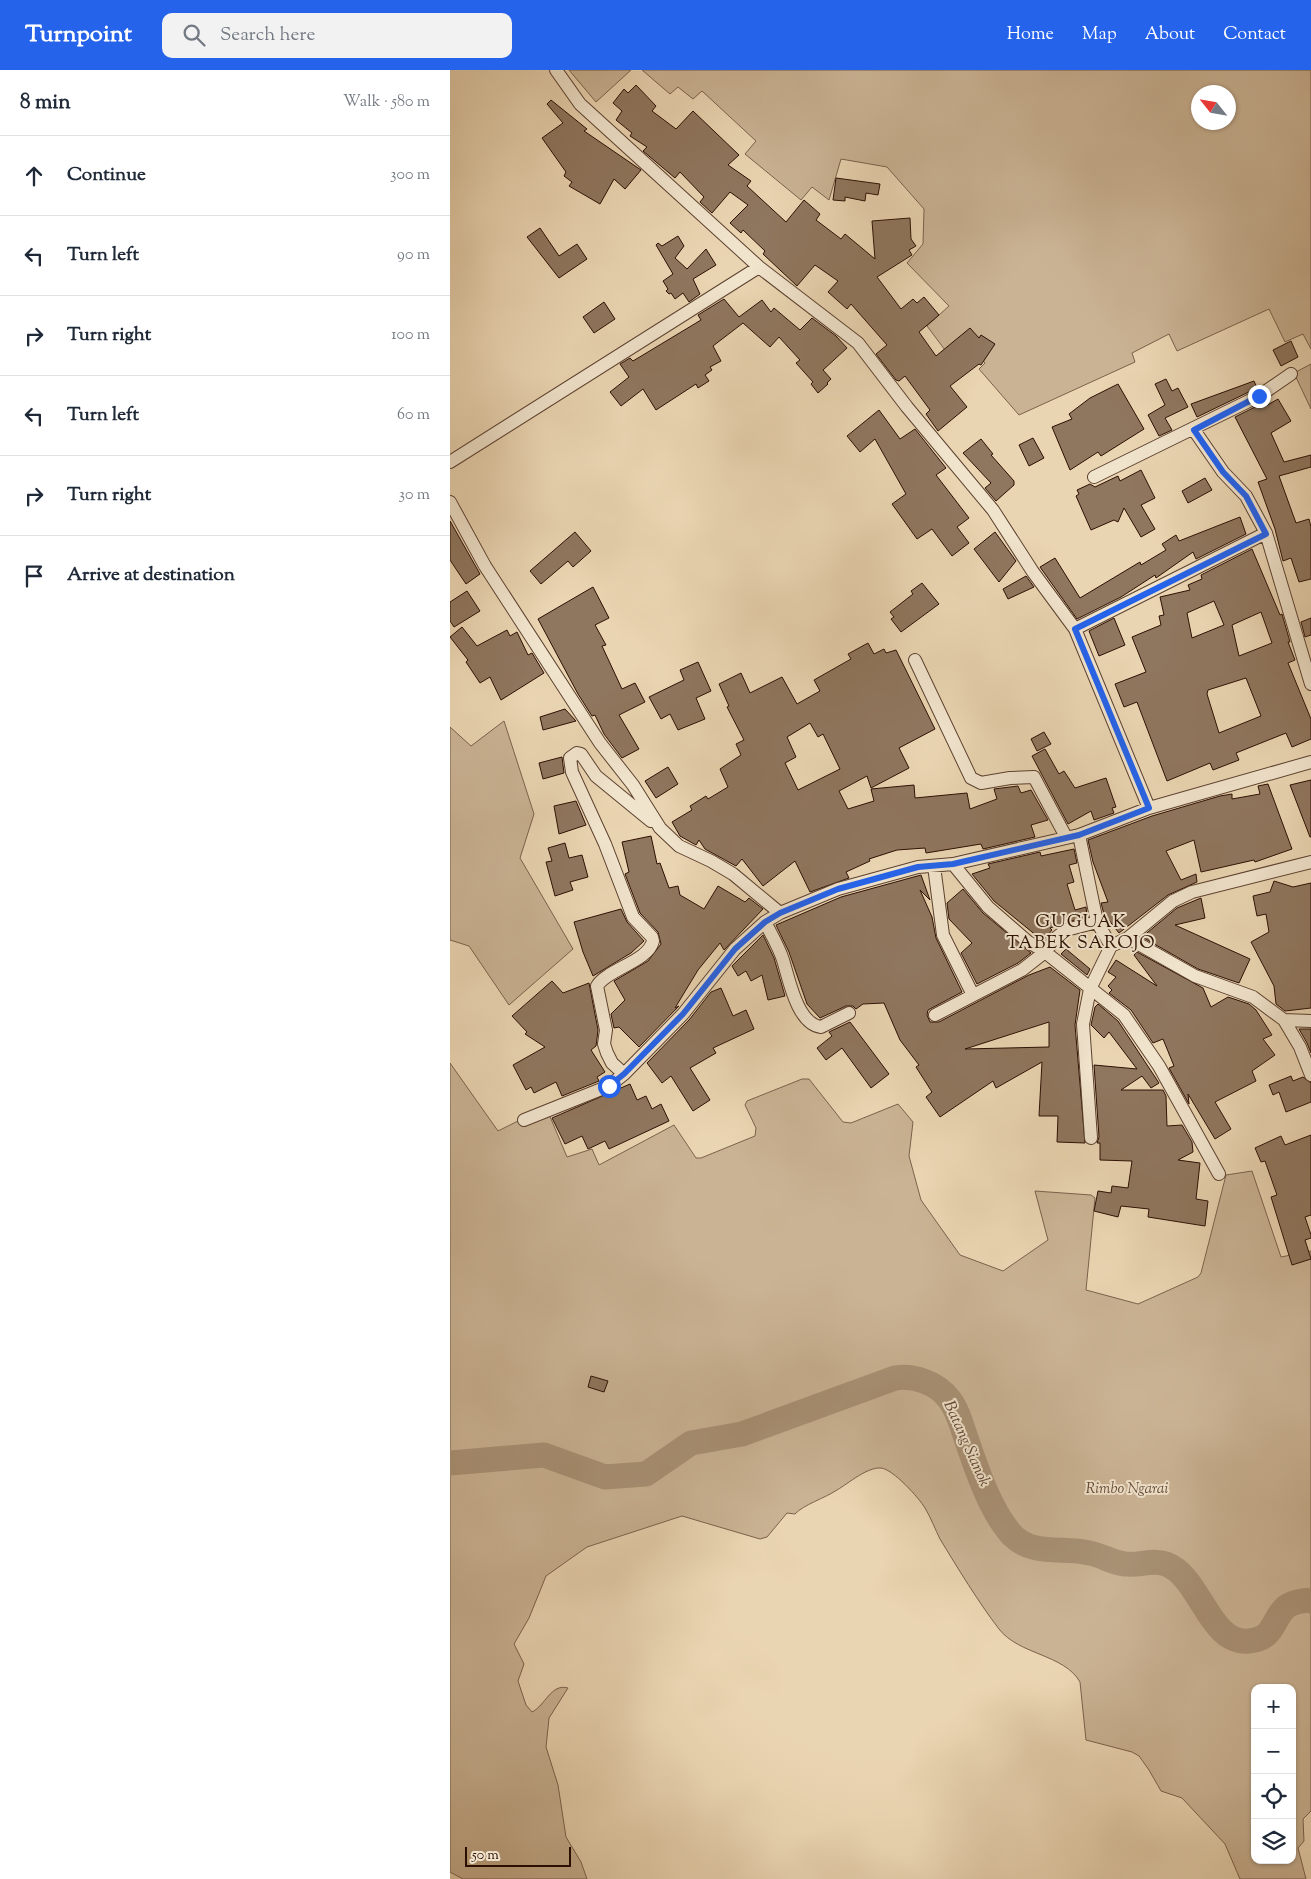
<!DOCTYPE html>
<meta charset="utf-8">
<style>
body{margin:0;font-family:"Sorts Mill Goudy",serif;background:#f2f2f3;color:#1f2937}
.controls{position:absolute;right:15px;bottom:15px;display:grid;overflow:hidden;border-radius:10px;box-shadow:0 1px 4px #0004}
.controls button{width:45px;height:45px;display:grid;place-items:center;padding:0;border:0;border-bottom:1px solid #e0e1e3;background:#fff;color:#1f2937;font:25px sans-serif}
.compass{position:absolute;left:741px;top:15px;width:45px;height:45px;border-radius:50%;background:#fff;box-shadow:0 1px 4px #0004;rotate:301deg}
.scale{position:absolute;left:15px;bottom:12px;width:106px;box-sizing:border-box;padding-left:5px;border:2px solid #2c0f03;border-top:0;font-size:14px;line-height:18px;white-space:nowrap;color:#2c0f03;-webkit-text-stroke:4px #f1e4cd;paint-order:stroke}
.stop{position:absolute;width:15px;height:15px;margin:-11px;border:4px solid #2563eb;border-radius:50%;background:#fff}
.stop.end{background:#2563eb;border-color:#fff;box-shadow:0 1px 5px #0008}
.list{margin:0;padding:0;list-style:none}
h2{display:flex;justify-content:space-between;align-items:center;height:65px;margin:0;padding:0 20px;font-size:21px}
h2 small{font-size:16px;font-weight:400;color:#747a83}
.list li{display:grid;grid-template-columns:32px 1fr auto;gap:15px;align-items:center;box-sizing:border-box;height:80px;padding:0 20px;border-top:1px solid #e0e1e3}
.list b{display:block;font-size:19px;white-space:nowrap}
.list em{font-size:16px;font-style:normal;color:#747a83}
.icon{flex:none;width:28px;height:28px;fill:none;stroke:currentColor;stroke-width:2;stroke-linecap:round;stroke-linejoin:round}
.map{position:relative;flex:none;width:861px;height:1809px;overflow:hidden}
header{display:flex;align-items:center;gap:30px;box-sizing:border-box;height:70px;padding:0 25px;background:#2563eb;color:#fff}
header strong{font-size:24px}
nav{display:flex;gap:28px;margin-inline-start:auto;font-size:18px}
.search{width:350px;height:45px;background:#f2f2f3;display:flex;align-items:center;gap:12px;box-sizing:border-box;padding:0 18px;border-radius:10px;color:#747a83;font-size:19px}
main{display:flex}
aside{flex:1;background:#fff}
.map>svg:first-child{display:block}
</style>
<header>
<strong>Turnpoint</strong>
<div class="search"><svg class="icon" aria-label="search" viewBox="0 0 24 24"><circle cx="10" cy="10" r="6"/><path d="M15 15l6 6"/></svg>Search here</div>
<nav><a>Home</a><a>Map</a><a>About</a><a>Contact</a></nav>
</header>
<main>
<aside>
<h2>8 min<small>Walk · 580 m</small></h2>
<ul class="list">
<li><svg class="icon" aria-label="ahead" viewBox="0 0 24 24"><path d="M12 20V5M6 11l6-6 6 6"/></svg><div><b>Continue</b></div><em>300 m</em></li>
<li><svg class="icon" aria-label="left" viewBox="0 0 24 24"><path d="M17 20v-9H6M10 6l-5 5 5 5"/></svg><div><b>Turn left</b></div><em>90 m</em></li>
<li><svg class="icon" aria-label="right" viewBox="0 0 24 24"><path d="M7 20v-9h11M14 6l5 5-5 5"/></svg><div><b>Turn right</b></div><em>100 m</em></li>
<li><svg class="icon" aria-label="left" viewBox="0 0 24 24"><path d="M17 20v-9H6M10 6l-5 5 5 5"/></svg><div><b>Turn left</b></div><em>60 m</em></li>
<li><svg class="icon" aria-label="right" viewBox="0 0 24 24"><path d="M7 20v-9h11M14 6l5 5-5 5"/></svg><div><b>Turn right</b></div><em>30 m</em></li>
<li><svg class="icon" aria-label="arrive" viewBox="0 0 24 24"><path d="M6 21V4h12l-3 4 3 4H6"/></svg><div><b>Arrive at destination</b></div></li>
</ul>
</aside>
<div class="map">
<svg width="861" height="1809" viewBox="0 0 861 1809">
<rect width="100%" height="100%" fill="#ead5b2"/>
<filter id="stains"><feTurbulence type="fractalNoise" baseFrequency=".004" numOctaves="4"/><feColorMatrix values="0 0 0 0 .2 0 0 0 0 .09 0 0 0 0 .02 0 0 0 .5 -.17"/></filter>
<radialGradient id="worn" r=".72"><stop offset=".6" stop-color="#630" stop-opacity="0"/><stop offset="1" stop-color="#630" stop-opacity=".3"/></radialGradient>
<path fill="#cab394" stroke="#7b614c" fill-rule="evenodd" d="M 119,0 L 181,0 L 146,32 Z
M 192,0 L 861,0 L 861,279 L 853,264 L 835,272 L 819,239 L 727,281 L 719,264 L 682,283 L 685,292 L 569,345 L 529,299 L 535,293 L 517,271 L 498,284 L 477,256 L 499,236 L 457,193 L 473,174 L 474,139 L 437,97 L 391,89 L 379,130 L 362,117 L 351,130 L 295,84 L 306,71 L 252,21 L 243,29 L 228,17 L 220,24 ZM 748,22 L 778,22 L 778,52 L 748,52 Z
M 861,294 L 861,339 L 844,303 Z
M 54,651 L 84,744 L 70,788 L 123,879 L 59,935 L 19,876 L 0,870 L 0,657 L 21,676 Z
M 0,993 L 48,1061 L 96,1037 L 117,1087 L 142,1079 L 149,1095 L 224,1055 L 246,1088 L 251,1088 L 305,1066 L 306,1058 L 295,1035 L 297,1031 L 352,1009 L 359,1009 L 393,1052 L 401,1053 L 448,1034 L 463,1052 L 459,1086 L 471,1130 L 510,1185 L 553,1201 L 598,1170 L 585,1121 L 641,1125 L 645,1128 L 636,1220 L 688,1234 L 748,1207 L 751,1203 L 776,1105 L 802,1101 L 831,1187 L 861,1181 L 861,1741 L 853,1749 L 854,1771 L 848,1778 L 856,1809 L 790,1809 L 775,1774 L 732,1728 L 711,1721 L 699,1700 L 689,1686 L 682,1682 L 636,1670 L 630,1612 C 614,1584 569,1585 549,1559 C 529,1533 507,1497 490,1469 C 485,1459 481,1448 475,1438 C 469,1428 443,1399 431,1398 C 417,1397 399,1413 387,1420 C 375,1428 353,1435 345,1444 L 337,1443 L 317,1467 L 310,1469 L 232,1446 L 137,1477 L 96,1506 L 79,1548 L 64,1574 L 74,1594 L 68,1611 L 76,1635 L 82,1642 C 95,1636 101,1613 118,1618 L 99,1648 L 96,1677 L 108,1715 L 116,1767 L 131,1792 L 137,1809 L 13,1809 L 0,1802 ZM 805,1618 L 842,1618 L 842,1790 L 805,1790 Z"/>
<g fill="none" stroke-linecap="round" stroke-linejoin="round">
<path stroke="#a99276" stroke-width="25" d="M 0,1393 L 94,1385 L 155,1407 L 196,1404 L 241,1373 L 292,1364 L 445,1308 C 464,1305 487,1313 499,1329 C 508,1340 512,1357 517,1371 C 527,1400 541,1443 563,1466 C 583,1486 614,1477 639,1483 C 652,1485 662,1493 675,1494 C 689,1496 702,1489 716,1494 C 751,1507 759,1575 799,1571 C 825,1569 822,1549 836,1537 C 841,1533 855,1529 861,1531"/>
</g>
<path fill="#8f765e" stroke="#2c0f03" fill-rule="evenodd" d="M 186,15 L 206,36 L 202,41 L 226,59 L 243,41 L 289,85 L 278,95 L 301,111 L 297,116 L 336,152 L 354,130 L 370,144 L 366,150 L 391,169 L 395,164 L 425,189 L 422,151 L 460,148 L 461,169 L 466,176 L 459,180 L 462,185 L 427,207 L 451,239 L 463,229 L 467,233 L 474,227 L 489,245 L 469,262 L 486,286 L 520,258 L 529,268 L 531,265 L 545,274 L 531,295 L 529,294 L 500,316 L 517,337 L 488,361 L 476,344 L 480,340 L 455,306 L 449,311 L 446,310 L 426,284 L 437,275 L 401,234 L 397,239 L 378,222 L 388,211 L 365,195 L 347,216 L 313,184 L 315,181 L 293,160 L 291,163 L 280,153 L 298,135 L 280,122 L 262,143 L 250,132 L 254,127 L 230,102 L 225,108 L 193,81 L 197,77 L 180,66 L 182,63 L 166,50 L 172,41 L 163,33 L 174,19 L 178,23 Z
M 101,30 L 137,59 L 134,61 L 191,100 L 175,119 L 164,109 L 150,134 L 119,116 L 122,112 L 114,106 L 116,102 L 92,68 L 113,53 L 97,34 Z
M 386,108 L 430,114 L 428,125 L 416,123 L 415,131 L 395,127 L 395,131 L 383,130 Z
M 90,158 L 109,186 L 127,174 L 137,189 L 109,208 L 77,167 Z
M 228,166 L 234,176 L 225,188 L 237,199 L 256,179 L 266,195 L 243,209 L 250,224 L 239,232 L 233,223 L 225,229 L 221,223 L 219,224 L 216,221 L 218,219 L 213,211 L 223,204 L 206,175 L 208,173 L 212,176 Z
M 274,229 L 289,247 L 312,230 L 321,242 L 324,238 L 350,260 L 362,248 L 386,266 L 397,278 L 373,300 L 381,309 L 377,313 L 378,314 L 368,323 L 361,314 L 363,312 L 346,293 L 350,290 L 329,267 L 320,277 L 293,253 L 263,276 L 271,291 L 260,297 L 262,300 L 255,305 L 259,311 L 248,318 L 246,314 L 206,340 L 193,319 L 171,336 L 160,322 L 179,307 L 170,294 L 180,288 L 183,291 L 251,250 L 248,245 Z
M 154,232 L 165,249 L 144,263 L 133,247 Z
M 841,271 L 848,287 L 831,296 L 823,280 Z
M 716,309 L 722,321 L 728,318 L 738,337 L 715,348 L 722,360 L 709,366 L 698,345 L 715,335 L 705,314 Z
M 804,311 L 807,318 L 805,319 L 747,347 L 741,334 Z
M 668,314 L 694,359 L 651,386 L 648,382 L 620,400 L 602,357 L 622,349 L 619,344 L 640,328 Z
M 828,329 L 841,351 L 821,363 L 834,392 L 861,385 L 861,397 L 829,406 L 846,453 L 859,449 L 861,457 L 861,509 L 849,512 L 841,488 L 833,491 L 825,459 L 808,412 L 817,409 L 785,347 L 813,333 L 814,337 Z
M 429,340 L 450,369 L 465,359 L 496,398 L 486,405 L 519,448 L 507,457 L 519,473 L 502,486 L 482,459 L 467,469 L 442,434 L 456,424 L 425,369 L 410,382 L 397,366 Z
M 583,368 L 594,388 L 579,396 L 569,375 Z
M 531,369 L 543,384 L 541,385 L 564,411 L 564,415 L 546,431 L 535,418 L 541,413 L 513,383 Z
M 691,400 L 705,428 L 691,435 L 705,459 L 691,467 L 674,438 L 668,452 L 664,450 L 641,460 L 626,426 L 629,424 L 627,420 L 640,414 L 645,417 L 668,406 L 670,411 Z
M 755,408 L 762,420 L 738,433 L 732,421 Z
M 790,447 L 796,464 L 746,489 L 743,482 L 706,508 L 705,505 L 671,527 L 627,549 L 590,497 L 605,488 L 630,528 L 690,492 L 691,495 L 716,480 L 712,474 L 726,465 L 729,471 Z
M 0,451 L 30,504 L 16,514 L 0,490 Z
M 125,462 L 141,481 L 123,497 L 118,491 L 91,514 L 80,501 Z
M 545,462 L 566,491 L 549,512 L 524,479 Z
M 802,479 L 830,545 L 832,544 L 840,572 L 838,572 L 845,590 L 838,593 L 861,649 L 861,669 L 842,677 L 836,663 L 786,683 L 789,690 L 763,700 L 760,693 L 717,711 L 687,632 L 674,637 L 665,614 L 696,602 L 682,567 L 711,555 L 709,546 L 714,545 L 710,527 L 740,520 L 738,515 L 752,509 L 751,505 ZM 764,531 L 774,555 L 742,568 L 737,543 ZM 811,542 L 822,573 L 789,586 L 782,555 ZM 796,608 L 811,646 L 769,663 L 757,624 L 758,620 Z
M 576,506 L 584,517 L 558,529 L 553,519 Z
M 472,513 L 489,534 L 451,562 L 441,549 L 444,547 L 440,542 L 463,524 L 461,521 Z
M 143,517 L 159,548 L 145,555 L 156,575 L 152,576 L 172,619 L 185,613 L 195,632 L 169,645 L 189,679 L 172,688 L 154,664 L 145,645 L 142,646 L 128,624 L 88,549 Z
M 17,521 L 30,541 L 4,557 L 0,551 L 0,532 Z
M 664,548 L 675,575 L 649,586 L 639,561 Z
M 861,548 L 861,565 L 855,567 L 851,552 Z
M 12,557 L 27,576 L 57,560 L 60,566 L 67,562 L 78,585 L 82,583 L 94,603 L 51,630 L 40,607 L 30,613 L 16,592 L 18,590 L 0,567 Z
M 418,573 L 424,584 L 434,579 L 436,583 L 446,580 L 485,659 L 449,678 L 459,698 L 421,718 L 417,706 L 389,721 L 398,739 L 424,731 L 421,719 L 464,715 L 465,728 L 517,723 L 520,739 L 547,729 L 544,719 L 568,716 L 571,723 L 581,720 L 598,750 L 581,755 L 585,767 L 533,779 L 531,774 L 476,783 L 475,778 L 447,780 L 419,789 L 420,791 L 396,802 L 399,808 L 360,822 L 345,791 L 313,816 L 292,789 L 286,796 L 255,779 L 249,770 L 246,775 L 230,766 L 222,752 L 242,740 L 240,736 L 256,726 L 258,729 L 278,717 L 270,699 L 291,685 L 286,674 L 294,670 L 277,637 L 279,636 L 269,614 L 291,603 L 300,623 L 332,607 L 347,634 L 370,621 L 364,610 L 401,589 L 398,584 ZM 360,653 L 368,667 L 373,664 L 390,699 L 348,720 L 335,693 L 346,687 L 337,667 Z
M 248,592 L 261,621 L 246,628 L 255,649 L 228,660 L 220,644 L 211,649 L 199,627 L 234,610 L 230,600 Z
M 115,639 L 126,651 L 93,660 L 90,647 Z
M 594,662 L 601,674 L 587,681 L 581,669 Z
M 595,679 L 609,704 L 614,701 L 625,718 L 656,708 L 666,737 L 662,738 L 664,743 L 644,750 L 641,741 L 618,754 L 582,686 Z
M 112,687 L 114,703 L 93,709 L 89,693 Z
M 218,697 L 228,714 L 206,728 L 195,711 Z
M 861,710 L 861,767 L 860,767 L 840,715 Z
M 818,714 L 842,779 L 805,792 L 804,790 L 751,802 L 744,770 L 716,781 L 731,810 L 746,804 L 747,812 L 718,825 L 669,863 L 654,844 L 651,833 L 658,832 L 643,792 L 638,770 L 702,746 L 770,726 L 782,724 L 782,729 L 810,724 L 808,716 Z
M 126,731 L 136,755 L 109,764 L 104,736 Z
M 201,766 L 207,794 L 210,793 L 219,818 L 228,816 L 230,825 L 254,839 L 268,816 L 295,832 L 299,828 L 313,839 L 274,880 L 270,873 L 248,900 L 225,938 L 229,936 L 189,977 L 169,957 L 164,958 L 161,944 L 175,930 L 164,911 L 198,891 L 211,874 L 208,862 L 190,843 L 175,804 L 179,802 L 172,772 Z
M 115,773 L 119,788 L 132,785 L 138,807 L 120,812 L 123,820 L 105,826 L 96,792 L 102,791 L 98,778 Z
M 624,779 L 627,793 L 619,795 L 624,812 L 617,814 L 625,840 L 636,837 L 637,846 L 600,858 L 602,860 L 593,871 L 544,831 L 522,804 L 540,798 L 538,794 L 590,782 L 591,786 Z
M 471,805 L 480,830 L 470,820 L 482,847 L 486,868 L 512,922 L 478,940 L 477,945 L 480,952 L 489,952 L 579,905 L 600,897 L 630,920 L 625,955 L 635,1073 L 607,1072 L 608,1046 L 589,1046 L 592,992 L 546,1018 L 543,1011 L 490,1047 L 476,1027 L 482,1022 L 466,997 L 469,995 L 450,970 L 434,933 L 413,934 L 406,939 L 403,936 L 396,936 L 370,948 L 357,934 L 339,882 L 326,855 L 391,827 ZM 599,952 L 599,977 L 515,979 Z
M 824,811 L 843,817 L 861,813 L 861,938 L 835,941 L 826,934 L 824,916 L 801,872 L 819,862 L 816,844 L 807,846 L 803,826 L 820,822 Z
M 513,819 L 533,843 L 581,883 L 568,893 L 527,914 L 511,883 L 522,873 L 499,849 L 497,833 Z
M 751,828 L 755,848 L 725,855 L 800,889 L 789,913 L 748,899 L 692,867 L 727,838 Z
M 171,839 L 177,852 L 194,871 L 181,883 L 143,906 L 133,882 L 124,852 Z
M 313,865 L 324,888 L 335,926 L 318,930 L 312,905 L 301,911 L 296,901 L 288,906 L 282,896 Z
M 616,879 L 640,899 L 637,905 L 611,884 Z
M 687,882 L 753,918 L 761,937 L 778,927 L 799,934 L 806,940 L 822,965 L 813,969 L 825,985 L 802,1001 L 806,1011 L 765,1032 L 781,1059 L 765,1069 L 738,1024 L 739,1034 L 719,998 L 724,996 L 713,969 L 703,973 L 681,940 L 659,923 L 662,920 L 658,916 L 666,907 L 658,902 L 666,890 L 707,916 L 684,885 Z
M 102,911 L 113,923 L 139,913 L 148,960 L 146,976 L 141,980 L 155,1002 L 147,1007 L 149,1011 L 112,1026 L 106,1012 L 84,1023 L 81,1017 L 76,1020 L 63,995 L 95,977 L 75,964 L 77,962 L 62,946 Z
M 271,918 L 283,946 L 296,940 L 304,959 L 263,978 L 266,983 L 240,998 L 260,1030 L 243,1041 L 221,1006 L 212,1013 L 197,993 L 239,950 L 261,922 Z
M 648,934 L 668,951 L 709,1013 L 701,1018 L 692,1006 L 671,1020 L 713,1020 L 716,1026 L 717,1056 L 732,1055 L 742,1072 L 743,1082 L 728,1090 L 750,1093 L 746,1129 L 758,1131 L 755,1156 L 698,1147 L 699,1139 L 671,1136 L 668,1147 L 644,1141 L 648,1121 L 661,1123 L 662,1116 L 678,1118 L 682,1091 L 650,1090 L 650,1073 L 647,1073 L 649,1067 L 644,995 L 687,999 L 659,962 L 654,968 L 641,955 L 645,937 Z
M 400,952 L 439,1004 L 421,1018 L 392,978 L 376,990 L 367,978 L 382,966 L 379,962 Z
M 849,959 L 861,959 L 861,983 L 857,973 Z
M 841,1006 L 843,1011 L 853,1007 L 861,1013 L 861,1032 L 836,1042 L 829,1022 L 823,1025 L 819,1015 Z
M 180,1014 L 187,1030 L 196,1026 L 202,1039 L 211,1034 L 219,1051 L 159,1079 L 155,1071 L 138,1079 L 132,1066 L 115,1074 L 102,1048 Z
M 861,1065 L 861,1145 L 855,1147 L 861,1165 L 861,1168 L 855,1170 L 861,1189 L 842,1195 L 821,1127 L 827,1125 L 815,1091 L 811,1092 L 805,1078 L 831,1066 L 835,1075 Z
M 141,1306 L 158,1311 L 154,1322 L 138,1317 Z"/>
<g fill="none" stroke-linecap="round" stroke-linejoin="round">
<defs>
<path id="minor" d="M 106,0 L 130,34 L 309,197 L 408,273 L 457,337 L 543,440 L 583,502 L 625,559 L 699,738
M 744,360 L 773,402 L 796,426 L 816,463 L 861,614
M 0,392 L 309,197
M 644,407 L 809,326 L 841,304
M 0,432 L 35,496 L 150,673 L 183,715 L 210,758 L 229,776 L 261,791 L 283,804 L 330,843
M 625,559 L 816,463
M 465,590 L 521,708 L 531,713 L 560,708 L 584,707 L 616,767
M 629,765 L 647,852 L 661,876 L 678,868 L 745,906 L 803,927 L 834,950 L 850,977 L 861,1005
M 503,794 L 538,837 L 577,871 L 595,882 L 674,945 L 709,996 L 769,1104
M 484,796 L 493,865 L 523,925
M 315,852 C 321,864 329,877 333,890 C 339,909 347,954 371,957 L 399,943
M 678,868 L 723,831 L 742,822 L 861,792
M 485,945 L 572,900 L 595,882 L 607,867 L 616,860 L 647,852
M 834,950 L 861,951
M 174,1004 L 162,993 L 157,983 L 154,974 L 156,960 L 147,916 C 157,899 198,892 203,871 L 202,867 L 183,847 L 155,774 L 122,702 L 120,688 L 127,683 L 131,684 L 146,706 L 201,751
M 74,1050 L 159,1016 L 174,1004 L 233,944 L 285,879 L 315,852 L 330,843 L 388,819 L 468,797 L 503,794 L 629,765 L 699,738 L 861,692
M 641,1068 L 633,954 L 640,919 L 661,876"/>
</defs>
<use href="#minor" stroke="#5c402f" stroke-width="14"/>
<use href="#minor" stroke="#f1e4cd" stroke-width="12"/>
</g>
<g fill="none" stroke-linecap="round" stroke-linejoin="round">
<path stroke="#2563eb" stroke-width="6" d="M 159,1016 L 174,1004 L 233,944 L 285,879 L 315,852 L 330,843 L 388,819 L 468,797 L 503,794 L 629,765 L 699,738 L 625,559 L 816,464 L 796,426 L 773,402 L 744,360 L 809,326"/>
</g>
<g text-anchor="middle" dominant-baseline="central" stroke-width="4" stroke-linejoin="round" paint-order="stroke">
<g font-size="15" font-style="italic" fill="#634836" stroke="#f1e4cd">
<text x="677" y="1419">Rimbo Ngarai</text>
</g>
<g font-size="16" font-style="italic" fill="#5e4331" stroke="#f1e4cd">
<text transform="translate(516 1374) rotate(66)">Batang Sianok</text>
</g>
<g font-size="18" letter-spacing="1" fill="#2c0f03" stroke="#f1e4cd">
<text x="631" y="853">GUGUAK<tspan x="631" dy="21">TABEK SAROJO</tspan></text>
</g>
</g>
<rect width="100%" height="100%" filter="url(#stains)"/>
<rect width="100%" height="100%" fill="url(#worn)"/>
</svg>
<div class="controls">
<button>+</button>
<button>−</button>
<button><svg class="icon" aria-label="locate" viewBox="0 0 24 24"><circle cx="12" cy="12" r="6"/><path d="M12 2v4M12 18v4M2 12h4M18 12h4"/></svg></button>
<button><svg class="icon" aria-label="layers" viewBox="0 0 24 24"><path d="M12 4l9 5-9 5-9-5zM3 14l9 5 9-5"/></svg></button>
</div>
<svg class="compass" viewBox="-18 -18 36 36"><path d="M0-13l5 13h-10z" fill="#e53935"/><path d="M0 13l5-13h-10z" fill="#747a83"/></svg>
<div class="scale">50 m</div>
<div class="stop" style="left:159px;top:1016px"></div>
<div class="stop end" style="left:809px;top:326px"></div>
</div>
</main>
